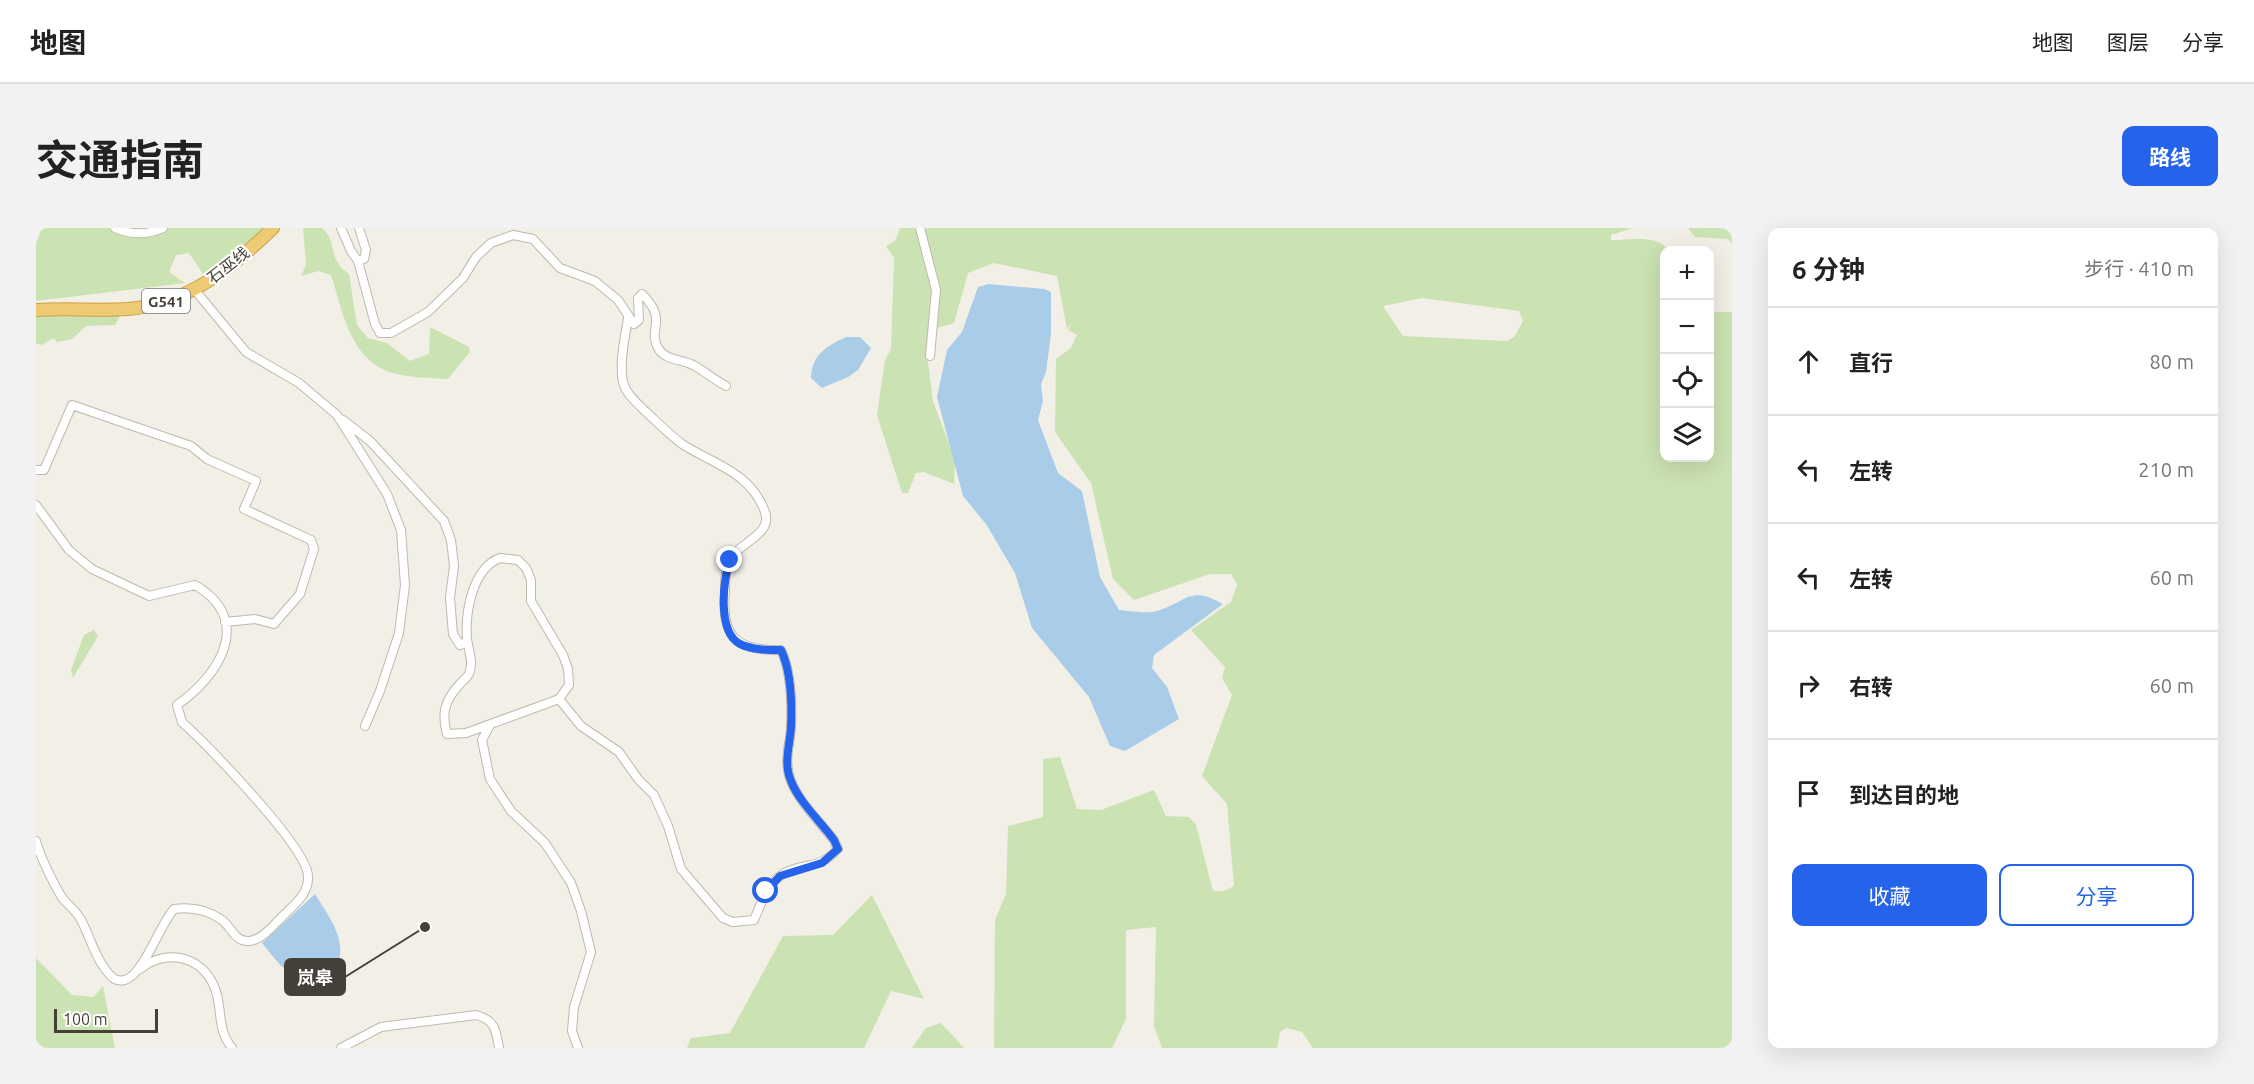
<!DOCTYPE html>
<html lang="zh">
<meta charset="utf-8">
<style>
body{margin:0;font-family:Ubuntu,"Noto Sans SC",sans-serif;background:#f2f2f2;color:#222}
.controls{position:absolute;right:18px;top:18px;display:grid;overflow:hidden;border-radius:12px;box-shadow:0 6px 24px #0002}
.controls button{width:54px;height:54px;display:grid;place-items:center;padding:0;border:0;border-bottom:2px solid #e0e0e0;background:#fff;color:#222;font:30px sans-serif}
.scale{position:absolute;left:18px;bottom:15px;width:104px;box-sizing:border-box;padding-left:6px;border:3px solid #443f37;border-top:0;font-size:16px;line-height:21px;white-space:nowrap;color:#443f37;-webkit-text-stroke:4px #fff;paint-order:stroke}
.stop{position:absolute;width:18px;height:18px;margin:-14px;border:4px solid #2563eb;border-radius:50%;background:#fff}
.stop.end{background:#2563eb;border-color:#fff;box-shadow:0 2px 6px #0008}
.list{margin:0;padding:0;list-style:none}
h2{display:flex;justify-content:space-between;align-items:center;height:78px;margin:0;padding:0 24px;font-size:26px}
h2 small{font-size:20px;font-weight:400;color:#767676}
.list li{display:grid;grid-template-columns:39px 1fr auto;gap:18px;align-items:center;box-sizing:border-box;height:108px;padding:0 24px;border-top:2px solid #e0e0e0}
.list b{display:block;font-size:22px;white-space:nowrap}
.list em{font-size:20px;font-style:normal;color:#767676}
.actions{display:flex;gap:12px;padding:18px 24px}
.actions a{flex:1;padding:14px 0;border:2px solid #2563eb;border-radius:12px;text-align:center;font-size:21px;color:#2563eb}
.actions .main{background:#2563eb;color:#fff}
.icon{flex:none;width:33px;height:33px;fill:none;stroke:currentColor;stroke-width:2;stroke-linecap:round;stroke-linejoin:round}
.map{position:relative;flex:none;width:1696px;height:820px;overflow:hidden;border-radius:12px}
header{display:flex;align-items:center;gap:36px;box-sizing:border-box;height:84px;padding:0 30px;background:#fff;border-bottom:2px solid #e0e0e0}
header strong{font-size:28px}
nav{display:flex;gap:33px;margin-inline-start:auto;font-size:21px}
.intro{display:flex;align-items:center;justify-content:space-between;box-sizing:border-box;height:144px;padding:0 36px}
h1{margin:0;font-size:42px}
.button{padding:15px 27px;border-radius:12px;background:#2563eb;color:#fff;font-size:21px;font-weight:700}
main{display:flex;gap:36px;padding:0 36px}
aside{flex:1;background:#fff;border-radius:12px;box-shadow:0 6px 24px #0002}
.map>svg:first-child{display:block}
</style>
<header>
<strong>地图</strong>
<nav><a>地图</a><a>图层</a><a>分享</a></nav>
</header>
<div class="intro"><h1>交通指南</h1><a class="button">路线</a></div>
<main>
<div class="map">
<svg width="1696" height="820" viewBox="0 0 1696 820">
<rect width="100%" height="100%" fill="#f2efe7"/>
<path fill="#cbe2b3" fill-rule="evenodd" d="M 6,0 L 229,0 L 190,39 L 167,46 L 153,25 L 140,27 L 133,44 L 149,55 L 0,73 L 0,16 Z
M 267,0 L 286,0 C 303,15 290,30 313,46 L 321,97 L 332,110 L 351,115 L 374,133 L 393,126 L 394,99 L 433,119 L 434,124 L 412,151 C 397,150 381,150 366,147 C 315,139 308,87 295,47 L 282,43 L 265,48 L 270,37 Z
M 864,0 L 1597,0 L 1575,7 L 1575,12 C 1594,12 1620,6 1633,22 L 1628,22 L 1628,230 L 1674,230 L 1674,84 L 1696,84 L 1696,820 L 1277,820 L 1266,804 L 1250,800 L 1244,804 L 1241,820 L 1126,820 L 1118,798 L 1120,699 L 1090,702 L 1090,791 L 1076,820 L 958,820 L 959,692 L 970,666 L 972,598 L 1007,589 L 1007,531 L 1024,529 L 1041,581 L 1065,582 L 1118,562 L 1130,588 L 1153,589 L 1160,597 L 1177,663 L 1188,663 L 1198,658 L 1191,576 L 1166,548 L 1196,467 L 1186,450 L 1189,439 L 1155,402 L 1195,374 L 1201,357 L 1195,346 L 1174,346 L 1098,372 L 1077,351 L 1055,255 L 1019,204 L 1020,131 L 1035,120 L 1041,107 L 1032,102 L 1037,92 L 1031,101 L 1021,48 L 958,35 L 932,45 L 918,95 L 901,100 L 890,118 L 897,173 L 919,232 L 918,256 L 888,244 L 880,245 L 872,265 L 866,265 L 841,187 L 849,132 L 855,121 L 858,30 L 850,18 L 859,13 ZM 1386,70 L 1483,83 L 1487,93 L 1479,108 L 1471,113 L 1367,108 L 1347,78 Z
M 1652,0 L 1696,0 L 1696,16 L 1692,11 L 1659,9 Z
M 0,79 L 87,83 L 79,97 L 50,98 L 36,111 L 21,114 L 18,110 L 5,117 L 0,115 Z
M 58,402 L 62,408 L 37,450 L 35,442 L 48,407 Z
M 836,667 L 888,771 L 855,763 L 828,820 L 651,820 L 655,810 L 694,805 L 747,708 L 797,707 Z
M 0,730 L 36,767 L 57,769 L 67,758 L 79,820 L 0,820 Z
M 905,795 L 928,820 L 876,820 L 890,800 Z"/>
<path fill="#a9cce8" d="M 953,56 L 1008,61 L 1015,64 L 1015,106 L 1010,144 L 1005,156 L 1007,173 L 1002,192 L 1022,245 L 1046,263 L 1064,349 L 1083,382 C 1094,383 1111,386 1121,383 C 1152,373 1154,357 1187,376 L 1118,427 L 1116,440 L 1131,459 L 1143,491 L 1089,523 L 1074,518 L 1053,469 L 996,400 L 979,345 L 950,296 L 927,268 L 901,169 L 911,122 L 926,104 L 942,59 Z
M 810,109 L 824,109 L 835,120 L 822,142 L 812,149 L 786,160 L 775,150 C 776,126 791,118 810,109 Z
M 279,666 C 289,683 307,705 304,726 C 303,735 296,744 289,749 C 265,768 240,732 226,715 Z"/>
<g fill="none" stroke-linecap="round" stroke-linejoin="round">
<defs>
<path id="minor" d="M 79,0 C 95,7 111,7 127,0
M 305,0 L 315,23 L 322,33 L 328,31 L 330,22 L 323,0
M 884,0 L 900,62 L 894,128
M 322,33 L 339,96 L 344,105 L 355,105 L 392,84 L 427,50 L 440,29 L 455,15 L 477,7 L 497,11 L 524,40 L 559,53 L 582,72 L 598,96 L 603,92 L 602,70 L 606,66 C 633,93 611,100 622,120 C 629,133 647,131 659,138 C 669,144 679,152 690,158
M 158,61 L 210,124 L 263,155 L 301,187 L 351,266 L 365,302 L 369,357 L 363,405 L 344,463 L 329,498
M 307,192 L 334,213 L 408,293 L 415,312 L 418,338 L 414,370 L 417,406 L 424,417 L 431,414
M 0,242 L 8,242 L 36,177 L 155,218 L 171,231 L 220,253 L 208,281 L 275,312 L 278,321 L 264,366 L 238,396 L 219,391 L 189,394
M 0,277 L 33,322 L 56,341 L 113,368 L 159,357 C 219,392 183,448 141,477 L 146,494 C 171,517 271,619 272,648 C 273,665 260,675 249,686 C 240,694 227,712 213,713 C 199,714 195,699 186,692 C 172,682 154,679 138,681 C 124,696 108,746 89,752 C 84,753 79,752 76,749 C 60,734 55,710 45,692 C 40,682 31,677 25,668 C 16,652 5,631 0,613
M 464,330 L 482,332 L 490,340 L 495,352 L 495,373 L 527,427 L 532,441 L 533,457 L 523,471 L 430,505 L 411,506 C 405,485 409,472 424,456 C 426,453 431,450 433,446 C 438,433 432,422 431,410 C 429,383 437,340 464,330 Z
M 523,471 L 545,498 L 583,524 L 602,551 L 618,567 L 632,598 L 645,641 L 687,690 L 697,694 L 718,692 C 725,676 730,658 744,648 C 762,634 781,644 802,621 L 798,612 C 784,594 763,574 755,553 C 747,533 754,518 755,499 C 756,475 755,443 745,422 C 700,423 685,409 689,363 C 689,353 689,341 694,332 C 703,314 737,307 729,284 C 715,244 677,236 646,216 C 633,206 621,194 609,183 C 600,174 590,166 587,154 C 583,134 589,110 592,90
M 454,497 L 446,512 L 454,551 L 475,583 L 509,615 L 535,655 L 545,683 L 555,724 L 538,779 L 536,803 L 542,820
M 104,741 C 133,718 172,730 181,767 C 186,787 182,803 196,820
M 305,820 L 345,799 L 440,787 C 459,792 460,802 463,820"/>
<path id="highway" d="M 0,82 C 31,80 61,83 92,81 C 150,77 197,39 237,0"/>
</defs>
<use href="#minor" stroke="#bfb9ad" stroke-width="10"/>
<use href="#highway" stroke="#cda045" stroke-width="14"/>
<use href="#minor" stroke="#fff" stroke-width="8"/>
<use href="#highway" stroke="#efca74" stroke-width="12"/>
</g>
<g fill="none" stroke-linecap="round" stroke-linejoin="round">
<path stroke="#2563eb" stroke-width="8" d="M 694,332 C 687,351 681,404 704,416 C 717,422 731,422 745,422 C 755,443 756,475 755,499 C 754,518 747,534 755,553 C 763,574 785,594 798,612 L 802,621 L 786,635 L 744,648 L 730,663"/>
</g>
<g text-anchor="middle" dominant-baseline="central" stroke-width="4.5" stroke-linejoin="round" paint-order="stroke">
<rect fill="#fff" stroke="#7c7973" stroke-width="1.5" x="106" y="61" width="48" height="24" rx="4.5"/>
<g font-size="15" font-weight="bold" fill="#443f37">
<text x="130" y="73">G541</text>
</g>
<g font-size="16" fill="#443f37" stroke="#fff">
<text transform="translate(192 37) rotate(-38)">石巫线</text>
</g>
</g>
<path fill="none" stroke="#443f37" stroke-width="2" d="M389 699L309 749"/>
<circle fill="#443f37" stroke="#fff" stroke-width="2" cx="389" cy="699" r="6"/>
<rect fill="#443f37" stroke="#443f37" stroke-width="2" x="249" y="731" width="60" height="36" rx="6"/>
<g font-size="18" text-anchor="middle" font-weight="bold" fill="#fff">
<text x="279" y="756">岚皋</text>
</g>
</svg>
<div class="controls">
<button>+</button>
<button>−</button>
<button><svg class="icon" aria-label="locate" viewBox="0 0 24 24"><circle cx="12" cy="12" r="6"/><path d="M12 2v4M12 18v4M2 12h4M18 12h4"/></svg></button>
<button><svg class="icon" aria-label="layers" viewBox="0 0 24 24"><path d="M12 4l9 5-9 5-9-5zM3 14l9 5 9-5"/></svg></button>
</div>
<div class="scale">100 m</div>
<div class="stop" style="left:730px;top:663px"></div>
<div class="stop end" style="left:694px;top:332px"></div>
</div>
<aside>
<h2>6 分钟<small>步行 · 410 m</small></h2>
<ul class="list">
<li><svg class="icon" aria-label="ahead" viewBox="0 0 24 24"><path d="M12 20V5M6 11l6-6 6 6"/></svg><div><b>直行</b></div><em>80 m</em></li>
<li><svg class="icon" aria-label="left" viewBox="0 0 24 24"><path d="M17 20v-9H6M10 6l-5 5 5 5"/></svg><div><b>左转</b></div><em>210 m</em></li>
<li><svg class="icon" aria-label="left" viewBox="0 0 24 24"><path d="M17 20v-9H6M10 6l-5 5 5 5"/></svg><div><b>左转</b></div><em>60 m</em></li>
<li><svg class="icon" aria-label="right" viewBox="0 0 24 24"><path d="M7 20v-9h11M14 6l5 5-5 5"/></svg><div><b>右转</b></div><em>60 m</em></li>
<li><svg class="icon" aria-label="arrive" viewBox="0 0 24 24"><path d="M6 21V4h12l-3 4 3 4H6"/></svg><div><b>到达目的地</b></div></li>
</ul>
<div class="actions"><a class="main">收藏</a><a>分享</a></div>
</aside>
</main>
